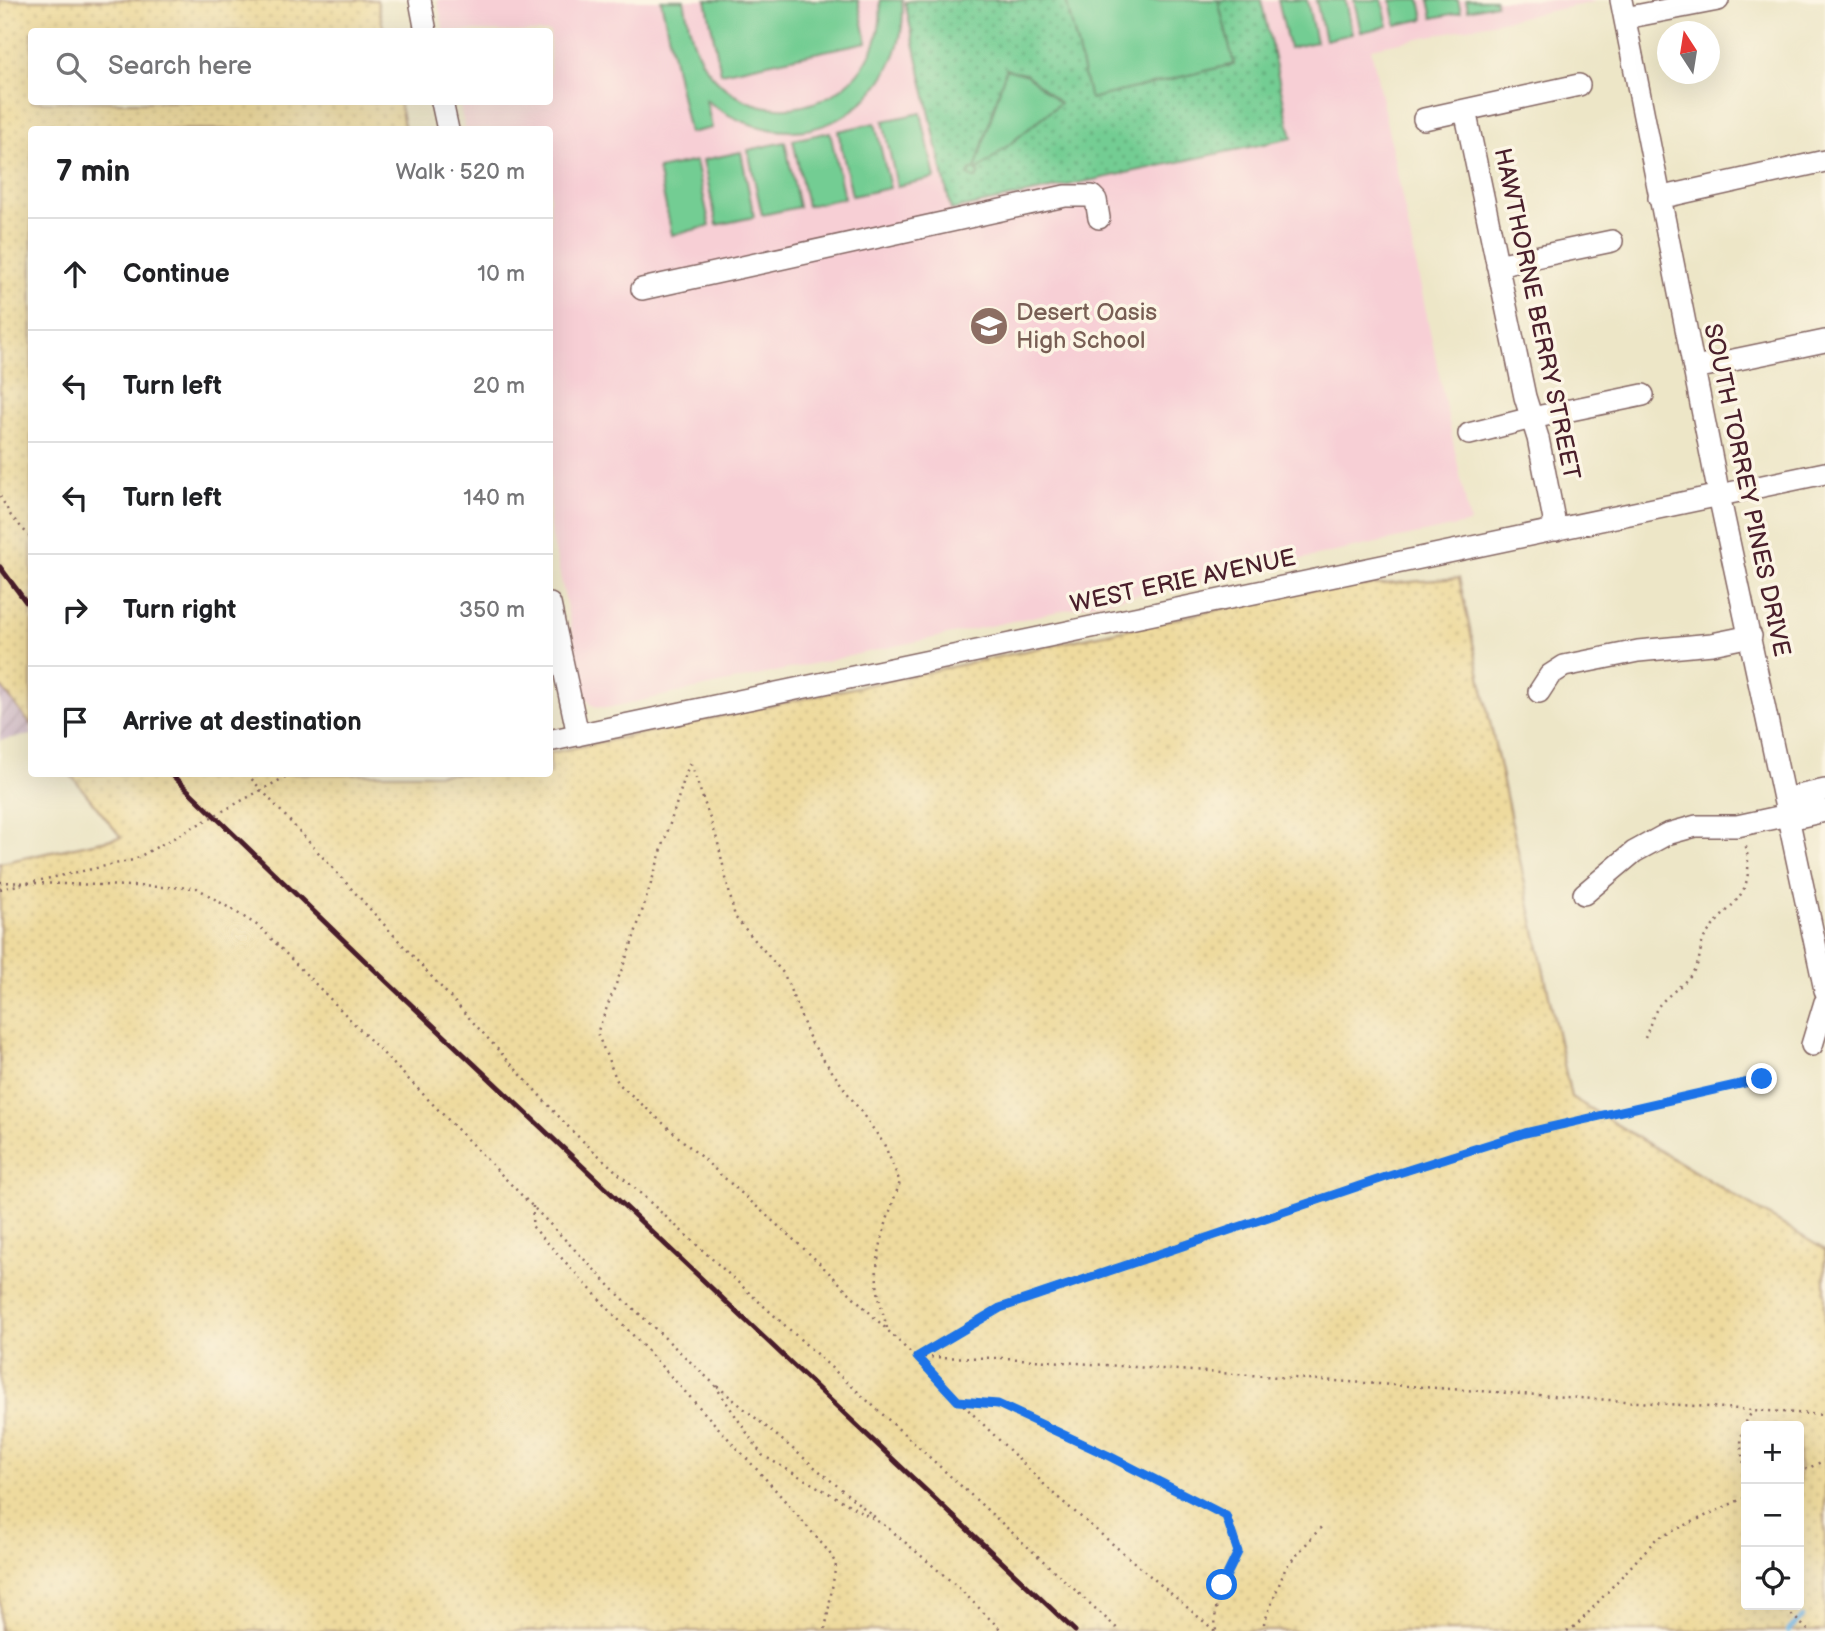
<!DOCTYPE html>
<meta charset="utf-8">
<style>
body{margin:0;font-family:"Balsamiq Sans",sans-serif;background:#f2f2f2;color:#202124}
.controls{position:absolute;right:21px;bottom:21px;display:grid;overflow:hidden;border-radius:7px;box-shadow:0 7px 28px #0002}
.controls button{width:63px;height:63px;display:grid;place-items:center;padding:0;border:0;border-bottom:2px solid #e0e0e0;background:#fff;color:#202124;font:35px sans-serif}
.compass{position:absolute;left:1657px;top:21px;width:63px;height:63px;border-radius:50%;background:#fff;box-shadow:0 7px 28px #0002;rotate:348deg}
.stop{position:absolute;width:21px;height:21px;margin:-16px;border:5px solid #1a73e8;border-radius:50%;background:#fff}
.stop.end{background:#1a73e8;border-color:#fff;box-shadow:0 2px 7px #0008}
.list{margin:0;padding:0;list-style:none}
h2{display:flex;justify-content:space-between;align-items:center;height:91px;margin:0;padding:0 28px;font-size:30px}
h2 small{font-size:23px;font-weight:400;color:#757577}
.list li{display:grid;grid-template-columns:46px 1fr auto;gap:21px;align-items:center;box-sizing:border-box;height:112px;padding:0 28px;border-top:2px solid #e0e0e0}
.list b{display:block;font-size:26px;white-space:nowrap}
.list em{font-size:23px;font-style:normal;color:#757577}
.icon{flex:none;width:38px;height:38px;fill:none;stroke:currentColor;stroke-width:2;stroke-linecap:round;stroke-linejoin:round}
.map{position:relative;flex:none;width:1825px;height:1631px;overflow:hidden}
.search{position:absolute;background:#fff;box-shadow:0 7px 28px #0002;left:28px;top:28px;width:525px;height:77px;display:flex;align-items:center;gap:18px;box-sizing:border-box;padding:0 24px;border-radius:7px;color:#757577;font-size:26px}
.panel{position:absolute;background:#fff;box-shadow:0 7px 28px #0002;left:28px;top:126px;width:525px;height:651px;border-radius:7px}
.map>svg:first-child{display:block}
</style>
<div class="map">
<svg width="1825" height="1631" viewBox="0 0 1825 1631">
<defs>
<pattern id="industrial-furrows" width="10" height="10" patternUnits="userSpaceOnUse" patternTransform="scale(1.75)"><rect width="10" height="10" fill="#d2bdc8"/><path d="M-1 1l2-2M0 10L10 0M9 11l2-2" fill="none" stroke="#b6a2ac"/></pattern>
<pattern id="grass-dots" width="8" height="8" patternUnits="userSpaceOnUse" patternTransform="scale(1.75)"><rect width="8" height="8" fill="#73cd93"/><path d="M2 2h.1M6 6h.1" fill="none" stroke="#60a678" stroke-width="1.8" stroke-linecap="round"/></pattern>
<pattern id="sand-dots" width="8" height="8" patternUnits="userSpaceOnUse" patternTransform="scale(1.75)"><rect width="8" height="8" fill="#eeda9e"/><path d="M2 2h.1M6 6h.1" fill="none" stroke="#cebb88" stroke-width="1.8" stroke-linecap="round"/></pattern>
</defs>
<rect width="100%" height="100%" fill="#fcf5e5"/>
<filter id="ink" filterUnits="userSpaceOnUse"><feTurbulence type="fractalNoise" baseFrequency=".0143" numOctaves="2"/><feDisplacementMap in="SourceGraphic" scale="14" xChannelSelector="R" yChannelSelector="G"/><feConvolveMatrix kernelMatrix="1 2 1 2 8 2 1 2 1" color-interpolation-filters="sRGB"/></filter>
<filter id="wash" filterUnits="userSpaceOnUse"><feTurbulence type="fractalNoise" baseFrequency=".00686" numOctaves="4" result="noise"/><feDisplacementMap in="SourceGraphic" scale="28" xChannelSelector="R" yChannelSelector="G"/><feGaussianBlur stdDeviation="1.57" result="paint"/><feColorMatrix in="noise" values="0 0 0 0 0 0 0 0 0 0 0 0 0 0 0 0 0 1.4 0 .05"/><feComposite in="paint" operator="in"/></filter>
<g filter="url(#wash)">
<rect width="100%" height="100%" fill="#ede6c7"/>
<path fill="#f7cfd5" d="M 437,0 L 1594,0 L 1594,2 L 1371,48 L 1470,523 L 607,708 L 594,706 L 589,702 L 585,695 L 550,527 L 550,130 L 465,129 L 459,102 L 550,102 L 550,32 L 444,31 Z"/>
<path fill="url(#industrial-furrows)" d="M 0,685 L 31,725 L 31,735 L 0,740 Z"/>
<path fill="url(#grass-dots)" stroke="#5e765f" stroke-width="2" d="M 916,0 L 1261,0 L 1292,138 L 951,210 L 905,2 Z"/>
<path fill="url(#sand-dots)" stroke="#9c7c64" stroke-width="2" fill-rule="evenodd" d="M 0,0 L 377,0 L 384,31 L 32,32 L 32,102 L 399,102 L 405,129 L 32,130 L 31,725 L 0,685 Z
M 1459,578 L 1571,1097 L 1825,1250 L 1825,1631 L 0,1631 L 0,863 L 121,837 L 70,774 L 550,774 L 550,753 L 1309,590 ZM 1746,1426 L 1799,1426 L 1799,1605 L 1746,1605 Z"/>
<path fill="#73cd93" stroke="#5e765f" stroke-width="2" d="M 661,0 L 684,0 C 689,26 693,53 711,74 C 773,147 889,94 880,0 L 902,0 C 909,57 868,117 811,129 C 773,136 735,123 706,100 L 712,128 L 689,133 Z
M 706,0 L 858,0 L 867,42 L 721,73 Z
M 1066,0 L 1218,0 L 1234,64 L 1090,99 Z
M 1278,0 L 1307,0 L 1316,42 L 1289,48 Z
M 1316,0 L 1345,0 L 1352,34 L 1325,40 Z
M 1354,0 L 1382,0 L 1388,26 L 1361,32 Z
M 1391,0 L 1420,0 L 1424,19 L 1396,25 Z
M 1429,0 L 1458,0 L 1461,12 L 1433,18 Z
M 1466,0 L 1495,0 L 1496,4 L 1468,10 Z
M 1006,69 L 1027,75 L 1060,103 L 977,171 L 979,173 L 975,179 L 968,175 L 972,169 L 975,170 Z
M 921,113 L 935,178 L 897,186 L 883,121 Z
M 875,123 L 890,188 L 852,196 L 838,131 Z
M 830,132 L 844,198 L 807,206 L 793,140 Z
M 785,142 L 799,207 L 762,215 L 748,150 Z
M 741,152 L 754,217 L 717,225 L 703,160 Z
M 696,161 L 710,226 L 672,235 L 658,169 Z"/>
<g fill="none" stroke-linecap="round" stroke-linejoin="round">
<path stroke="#72baea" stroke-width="5" d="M 1788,1631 L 1802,1617"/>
</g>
</g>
<g filter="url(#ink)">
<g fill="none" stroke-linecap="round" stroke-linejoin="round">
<defs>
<path id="minor" d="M 420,0 L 426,32
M 1621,0 L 1719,495 L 1825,990
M 1625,18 L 1718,0
M 442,102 L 448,130
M 1465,110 L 1525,397 L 1538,438 L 1556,530
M 1424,119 L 1579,85
M 1659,198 L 1825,161
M 1497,265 L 1612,241
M 642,289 L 1065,196 L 1092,196 L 1096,200 L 1099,218
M 1695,368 L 1825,341
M 1469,434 L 1532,418 L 1643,395
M 550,604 L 578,735
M 1539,692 L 1550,675 L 1564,666 L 1638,651 L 1712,644 L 1751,636
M 553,740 L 1825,473
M 1784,799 L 1825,790
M 1789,819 L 1825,811
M 1584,894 L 1634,852 L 1667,834 L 1696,826 L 1737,826 L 1788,815
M 1812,1045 L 1825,1002"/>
</defs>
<use href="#minor" stroke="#836562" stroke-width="24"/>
<path stroke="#836562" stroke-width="2.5" stroke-dasharray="2 5" stroke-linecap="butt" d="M 0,496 L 11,516 L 32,539
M 247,774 L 573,1132 L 1120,1631
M 0,882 L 197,888 L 260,927 L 617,1293 L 714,1384 L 762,1455 L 886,1526 L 959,1588 L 1002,1631
M 1645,1038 C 1649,1028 1653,1013 1660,1004 C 1672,991 1689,982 1697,965 C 1701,956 1700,943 1706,935 C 1733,898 1757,897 1745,842
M 533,1206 L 532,1226 L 773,1487 L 829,1552 L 836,1564 L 825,1631
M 887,1328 C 882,1309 875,1288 877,1268 C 880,1238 890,1210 900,1182 L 884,1144 L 811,1042 L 784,974 L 735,917 L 717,839 L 690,761 L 632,943 L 597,1033 L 618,1083 L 812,1256 L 1055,1495 L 1215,1631
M 920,1356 L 1001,1308 L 1386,1177 L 1525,1133 L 1762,1079
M 917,1357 L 1005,1358 L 1825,1415
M 717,1386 L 876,1518
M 958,1401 L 998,1404 L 1107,1455 L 1226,1516 L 1238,1552 C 1225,1578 1212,1602 1216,1631
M 1746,1470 C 1739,1448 1738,1430 1753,1411
M 1799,1473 L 1825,1460
M 1781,1605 L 1809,1631
M 1265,1631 L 1264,1623 L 1286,1567 L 1322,1526
M 1567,1631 L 1577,1625 L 1656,1539 L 1746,1497"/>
<use href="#minor" stroke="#fff" stroke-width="21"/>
<path stroke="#4a1f2b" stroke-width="5" d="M 0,567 L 32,610
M 171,774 L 385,980 L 1075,1631"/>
<path stroke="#836562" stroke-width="2.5" stroke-dasharray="2 5" stroke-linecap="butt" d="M 0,889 L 133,860 L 287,776 L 300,774"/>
</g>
</g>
<g fill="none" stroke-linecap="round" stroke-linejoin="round" filter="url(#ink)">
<path stroke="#1a73e8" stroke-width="9" d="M 1222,1585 L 1238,1552 L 1226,1516 L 1107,1455 L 998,1404 L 958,1401 L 917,1357 L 1000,1308 L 1386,1177 L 1525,1133 L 1762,1079"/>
</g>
<defs>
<symbol id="school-disc" viewBox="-11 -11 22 22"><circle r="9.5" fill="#8d6e63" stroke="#fcf5e5"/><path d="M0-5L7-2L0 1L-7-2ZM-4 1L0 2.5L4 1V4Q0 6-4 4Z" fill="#fff"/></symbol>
</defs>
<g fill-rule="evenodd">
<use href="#school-disc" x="967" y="304" width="44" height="44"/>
</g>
<g text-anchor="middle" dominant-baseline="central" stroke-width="7" stroke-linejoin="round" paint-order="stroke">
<g font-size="24" fill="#785e54" stroke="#fcf5e5" text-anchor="start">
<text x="1016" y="312">Desert Oasis<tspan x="1016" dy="28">High School</tspan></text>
</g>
<g font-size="24" fill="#4a1f2b" stroke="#fcf5e5">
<text transform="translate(1537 314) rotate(78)">HAWTHORNE BERRY STREET</text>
<text transform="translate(1747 490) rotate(78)">SOUTH TORREY PINES DRIVE</text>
<text transform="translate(1183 581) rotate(-12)">WEST ERIE AVENUE</text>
</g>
</g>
</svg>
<div class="controls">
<button>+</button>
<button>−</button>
<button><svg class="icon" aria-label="locate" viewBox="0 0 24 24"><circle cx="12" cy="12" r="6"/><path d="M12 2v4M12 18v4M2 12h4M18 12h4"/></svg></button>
</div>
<svg class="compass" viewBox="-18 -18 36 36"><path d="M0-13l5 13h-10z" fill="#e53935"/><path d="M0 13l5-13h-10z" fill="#757577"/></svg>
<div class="stop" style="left:1222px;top:1585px"></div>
<div class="stop end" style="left:1762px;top:1079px"></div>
<div class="search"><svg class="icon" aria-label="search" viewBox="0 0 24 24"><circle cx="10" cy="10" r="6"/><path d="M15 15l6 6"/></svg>Search here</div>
<section class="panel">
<h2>7 min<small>Walk · 520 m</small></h2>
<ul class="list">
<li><svg class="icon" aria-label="ahead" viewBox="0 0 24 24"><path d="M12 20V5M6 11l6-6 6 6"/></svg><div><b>Continue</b></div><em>10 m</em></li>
<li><svg class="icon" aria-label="left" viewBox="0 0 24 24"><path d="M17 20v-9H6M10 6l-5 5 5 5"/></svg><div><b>Turn left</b></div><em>20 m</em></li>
<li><svg class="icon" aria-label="left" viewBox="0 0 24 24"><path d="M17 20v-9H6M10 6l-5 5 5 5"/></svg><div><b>Turn left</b></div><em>140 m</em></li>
<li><svg class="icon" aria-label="right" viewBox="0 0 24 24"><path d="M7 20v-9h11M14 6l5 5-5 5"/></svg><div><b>Turn right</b></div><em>350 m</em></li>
<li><svg class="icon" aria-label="arrive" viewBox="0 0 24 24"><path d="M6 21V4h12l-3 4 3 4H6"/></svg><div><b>Arrive at destination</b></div></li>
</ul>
</section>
</div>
